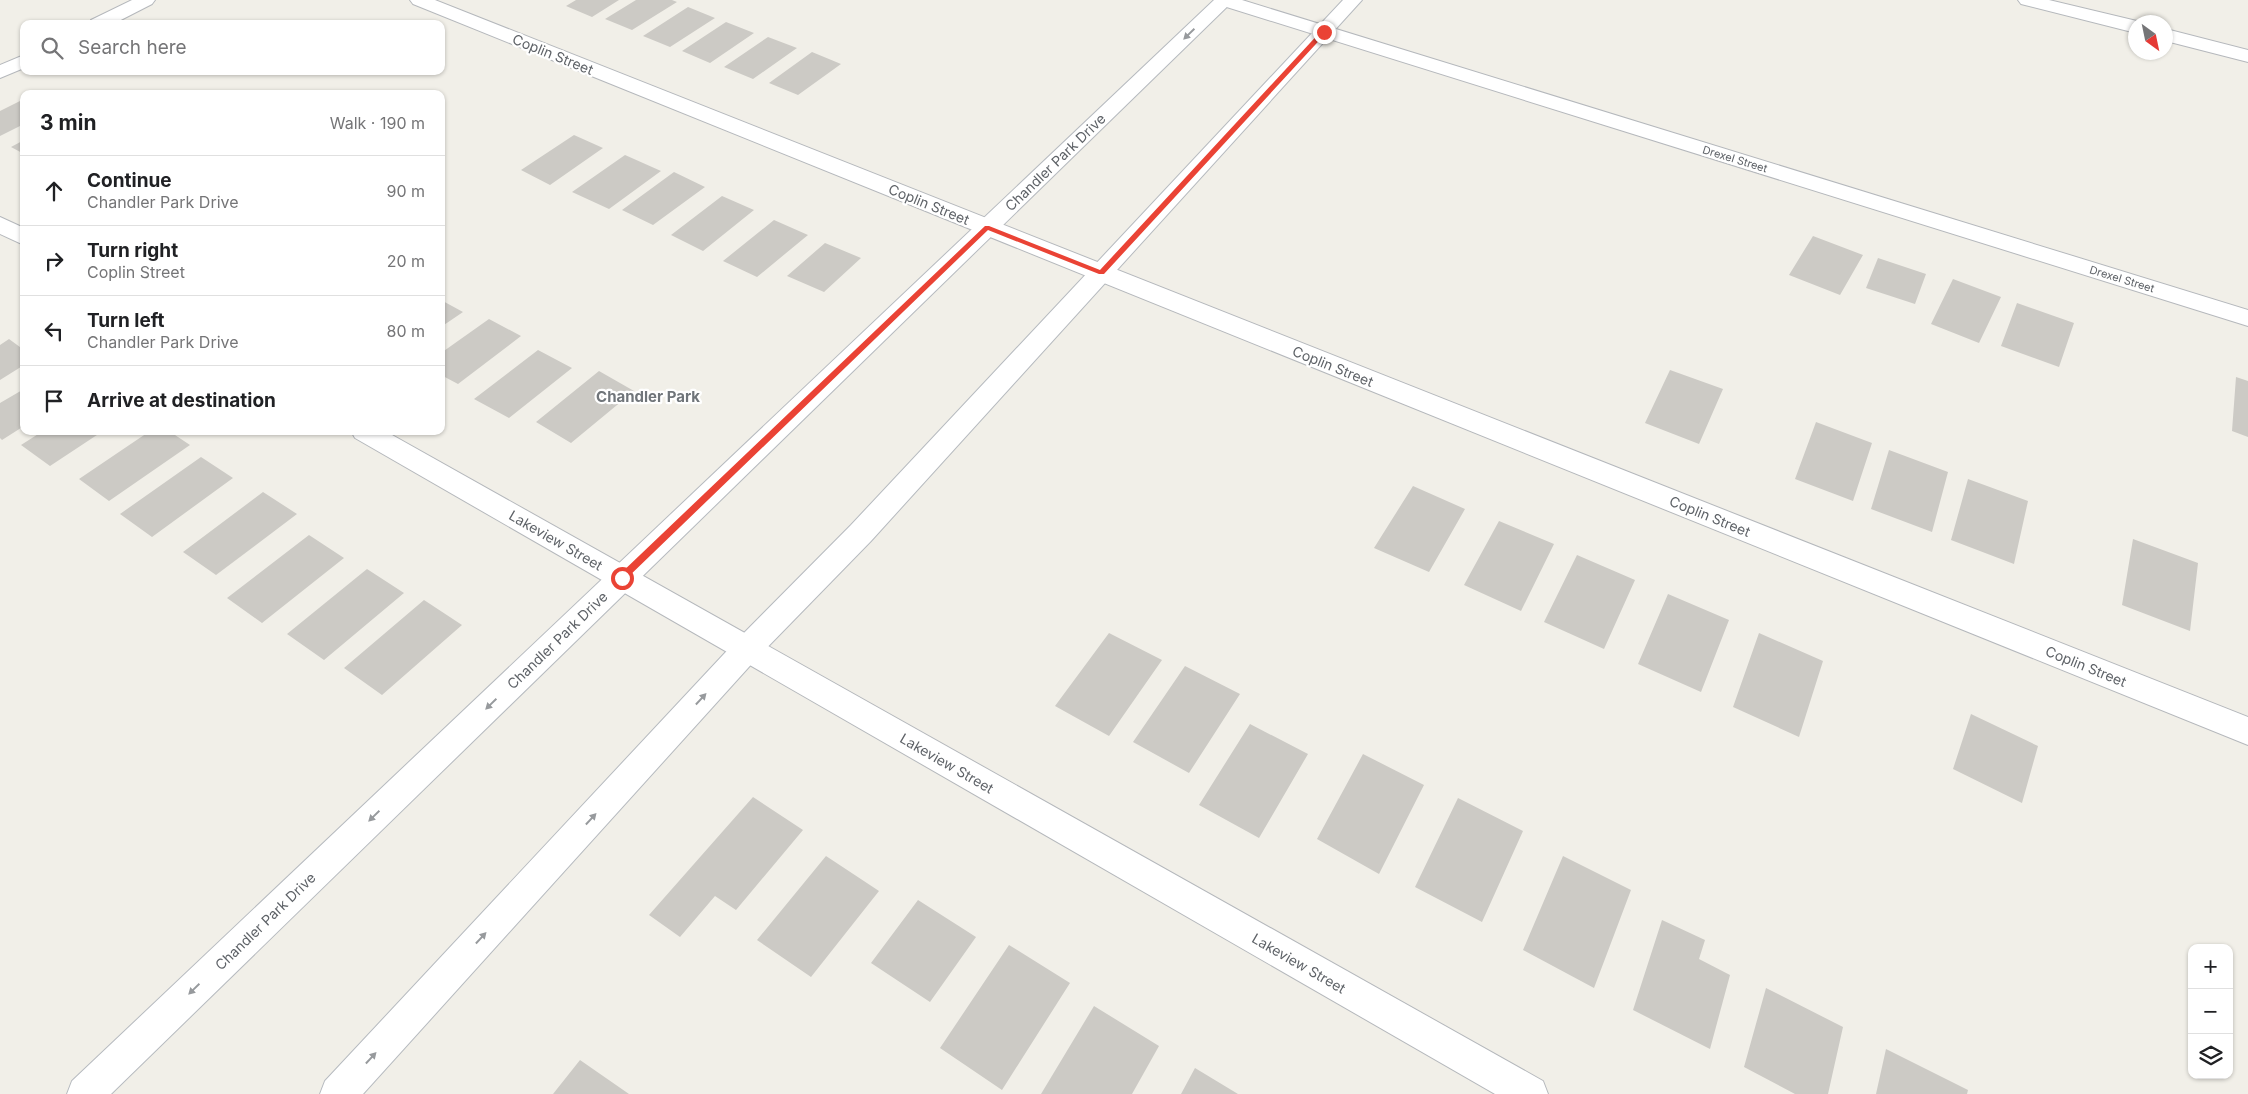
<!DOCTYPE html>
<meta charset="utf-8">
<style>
body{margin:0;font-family:Inter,sans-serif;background:#f6f6f6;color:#202124}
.controls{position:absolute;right:15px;bottom:15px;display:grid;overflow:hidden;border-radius:10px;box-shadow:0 1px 4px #0004}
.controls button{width:45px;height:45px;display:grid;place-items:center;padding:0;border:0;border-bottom:1px solid #e0e0e0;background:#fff;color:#202124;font:25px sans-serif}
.compass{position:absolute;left:2128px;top:15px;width:45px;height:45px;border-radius:50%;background:#fff;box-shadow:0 1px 4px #0004;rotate:147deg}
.stop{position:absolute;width:15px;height:15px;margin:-11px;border:4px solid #ea4335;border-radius:50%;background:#fff}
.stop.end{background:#ea4335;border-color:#fff;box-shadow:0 1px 5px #0008}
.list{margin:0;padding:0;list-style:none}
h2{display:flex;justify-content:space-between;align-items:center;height:65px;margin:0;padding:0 20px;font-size:21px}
h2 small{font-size:16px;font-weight:400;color:#757577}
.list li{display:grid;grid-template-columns:32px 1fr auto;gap:15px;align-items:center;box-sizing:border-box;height:70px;padding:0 20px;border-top:1px solid #e0e0e0}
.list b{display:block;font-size:19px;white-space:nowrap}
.list p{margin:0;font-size:16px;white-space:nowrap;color:#757577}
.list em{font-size:16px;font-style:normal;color:#757577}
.icon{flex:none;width:28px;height:28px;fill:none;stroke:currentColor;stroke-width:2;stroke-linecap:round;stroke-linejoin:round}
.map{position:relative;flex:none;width:2248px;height:1094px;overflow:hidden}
.search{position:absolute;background:#fff;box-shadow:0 1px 4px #0004;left:20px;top:20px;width:425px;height:55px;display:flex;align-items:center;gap:12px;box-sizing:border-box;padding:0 18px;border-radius:10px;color:#757577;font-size:19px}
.panel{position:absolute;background:#fff;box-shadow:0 1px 4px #0004;left:20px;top:90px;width:425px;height:345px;border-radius:10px}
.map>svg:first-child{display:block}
</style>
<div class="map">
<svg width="2248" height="1094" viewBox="0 0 2248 1094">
<rect width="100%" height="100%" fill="#f1efe8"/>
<path fill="#cccac5" d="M 576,0 L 619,0 L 592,17 L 566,6 Z
M 636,0 L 672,0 L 677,2 L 632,30 L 605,19 Z
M 688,7 L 715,18 L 670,47 L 643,36 Z
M 726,22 L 754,33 L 710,63 L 682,51 Z
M 768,37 L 797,48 L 753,79 L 724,67 Z
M 812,52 L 841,64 L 798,95 L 769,83 Z
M 24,99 L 24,124 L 0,136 L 0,111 Z
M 574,135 L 603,148 L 550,185 L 521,170 Z
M 24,140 L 24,154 L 11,147 Z
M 625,155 L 661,171 L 609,209 L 572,192 Z
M 674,172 L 705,187 L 653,225 L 622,210 Z
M 722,196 L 754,210 L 703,251 L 671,235 Z
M 774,220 L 808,235 L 757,277 L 723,261 Z
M 1813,236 L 1863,255 L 1840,295 L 1789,275 Z
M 825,243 L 861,258 L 824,292 L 787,276 Z
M 1878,258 L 1926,274 L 1915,304 L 1866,288 Z
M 1953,279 L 2001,297 L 1979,343 L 1931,324 Z
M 441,300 L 463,312 L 441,327 Z
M 2017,303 L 2074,323 L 2059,367 L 2001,346 Z
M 489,319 L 521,336 L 458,384 L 441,375 L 441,353 Z
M 9,339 L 24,350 L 24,365 L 0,380 L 0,345 Z
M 538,350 L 572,368 L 509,418 L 474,399 Z
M 1670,370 L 1723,389 L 1699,444 L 1645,423 Z
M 599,371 L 634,391 L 571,443 L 536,422 Z
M 2236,377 L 2248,381 L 2248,437 L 2232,431 Z
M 24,389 L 24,426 L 2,440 L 0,438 L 0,403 Z
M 1816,422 L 1872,443 L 1853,501 L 1795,479 Z
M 43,431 L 103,431 L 50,466 L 21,445 Z
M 150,431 L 169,431 L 190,445 L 109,501 L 79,479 Z
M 1889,450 L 1948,472 L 1932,532 L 1871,509 Z
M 201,457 L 233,478 L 152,537 L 120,514 Z
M 1968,479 L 2028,501 L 2014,564 L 1951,540 Z
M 1413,486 L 1465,509 L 1429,572 L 1374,548 Z
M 263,492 L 297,514 L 216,575 L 183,552 Z
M 1499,521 L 1554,544 L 1521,611 L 1464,585 Z
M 309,535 L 344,558 L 262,623 L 227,598 Z
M 2133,539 L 2198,563 L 2190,631 L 2122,605 Z
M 1577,555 L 1635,580 L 1604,649 L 1544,622 Z
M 367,569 L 404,593 L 324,660 L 287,634 Z
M 1668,594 L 1729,620 L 1701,692 L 1638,664 Z
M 424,600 L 462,625 L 382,695 L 344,668 Z
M 1109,633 L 1162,660 L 1109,736 L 1055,706 Z
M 1759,633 L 1823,661 L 1799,737 L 1733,707 Z
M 1185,666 L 1240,694 L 1189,773 L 1133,742 Z
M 1971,714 L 2038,746 L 2022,803 L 1953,769 Z
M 1250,724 L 1308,754 L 1259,838 L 1199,805 Z
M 1363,754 L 1424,785 L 1379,874 L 1317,839 Z
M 753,797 L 803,830 L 736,910 L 715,896 L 680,937 L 649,915 Z
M 1458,798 L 1523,831 L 1482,922 L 1415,887 Z
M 826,856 L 879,891 L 811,977 L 757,940 Z
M 1563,856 L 1631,890 L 1594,988 L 1523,950 Z
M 918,900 L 976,937 L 930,1002 L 871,963 Z
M 1662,920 L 1705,940 L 1699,959 L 1730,975 L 1710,1049 L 1633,1010 Z
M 1009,945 L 1070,983 L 1002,1090 L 940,1048 Z
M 1766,988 L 1843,1027 L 1828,1094 L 1795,1094 L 1744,1067 Z
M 1094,1006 L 1159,1046 L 1132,1094 L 1041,1094 Z
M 1886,1049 L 1968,1090 L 1967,1094 L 1876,1094 Z
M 580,1060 L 629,1094 L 553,1094 Z
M 1195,1068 L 1238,1094 L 1181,1094 Z"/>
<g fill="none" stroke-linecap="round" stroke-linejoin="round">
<defs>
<path id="street" d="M 132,0 L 155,0 L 152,4 L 113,24 L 89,24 L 91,20 Z
M 410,0 L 435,0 L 2248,717 L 2248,745 L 413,4 Z
M 1214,0 L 1242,0 L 2248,310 L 2248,326 L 1217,4 Z
M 2018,0 L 2049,0 L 2141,22 L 2136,22 L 2136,33 L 2021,4 Z
M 2166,29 L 2248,50 L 2248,62 L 2166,41 Z
M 24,55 L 24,68 L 0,78 L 0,65 Z
M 0,217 L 24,228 L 24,245 L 0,234 Z
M 351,431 L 385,431 L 1543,1081 L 1548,1094 L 1495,1094 L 355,438 Z"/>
<path id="secondary" d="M 1214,0 L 1234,0 L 111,1094 L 67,1094 L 72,1081 Z
M 1343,0 L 1362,0 L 871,541 L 757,658 L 363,1094 L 320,1094 L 325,1081 L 737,640 L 851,525 Z"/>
</defs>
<use href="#street" stroke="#b5b8bc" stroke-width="2"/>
<use href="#secondary" stroke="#b6babf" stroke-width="2"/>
<use href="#street" fill="#fff" fill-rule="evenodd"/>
<use href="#secondary" fill="#fff" fill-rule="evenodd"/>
</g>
<defs><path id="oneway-solid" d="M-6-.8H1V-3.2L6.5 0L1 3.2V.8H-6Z" transform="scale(1.25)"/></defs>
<g fill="#979a9d">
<use href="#oneway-solid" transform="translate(1189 34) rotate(136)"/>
<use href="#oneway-solid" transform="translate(701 699) rotate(-47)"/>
<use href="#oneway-solid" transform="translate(491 704) rotate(136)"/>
<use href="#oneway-solid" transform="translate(374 816) rotate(136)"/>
<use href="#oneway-solid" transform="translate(591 819) rotate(-47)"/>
<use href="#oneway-solid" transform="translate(481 938) rotate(-47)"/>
<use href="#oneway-solid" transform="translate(194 989) rotate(136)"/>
<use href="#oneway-solid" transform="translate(371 1058) rotate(-47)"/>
</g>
<path fill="#ea4335" d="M 1322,30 L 1327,32 L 1104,274 L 1099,274 L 988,230 L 625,580 L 619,580 L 619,575 L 985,226 L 989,226 L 1100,270 Z"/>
<g text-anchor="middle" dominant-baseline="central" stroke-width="4.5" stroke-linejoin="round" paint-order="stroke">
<g font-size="11" fill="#5f6368" stroke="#fff">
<text transform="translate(1735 159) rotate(17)">Drexel Street</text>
<text transform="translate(2122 279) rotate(17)">Drexel Street</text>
</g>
<g font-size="14" fill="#5f6368" stroke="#fff">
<text transform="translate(553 54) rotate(22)">Coplin Street</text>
<text transform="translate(1055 162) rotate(-44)">Chandler Park Drive</text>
<text transform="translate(929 204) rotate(22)">Coplin Street</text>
<text transform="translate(1333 366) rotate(22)">Coplin Street</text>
<text transform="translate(1710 516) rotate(22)">Coplin Street</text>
<text transform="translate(556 540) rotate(30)">Lakeview Street</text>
<text transform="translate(557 640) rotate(-44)">Chandler Park Drive</text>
<text transform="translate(2086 666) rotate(22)">Coplin Street</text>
<text transform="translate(947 763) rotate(30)">Lakeview Street</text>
<text transform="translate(265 921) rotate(-44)">Chandler Park Drive</text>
<text transform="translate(1299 963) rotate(30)">Lakeview Street</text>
</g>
<g font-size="15" font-weight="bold" fill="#70757a" stroke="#fff">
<text x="648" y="396">Chandler Park</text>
</g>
</g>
</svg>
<div class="controls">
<button>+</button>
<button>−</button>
<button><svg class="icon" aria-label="layers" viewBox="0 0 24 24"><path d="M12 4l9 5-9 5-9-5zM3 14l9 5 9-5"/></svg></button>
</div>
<svg class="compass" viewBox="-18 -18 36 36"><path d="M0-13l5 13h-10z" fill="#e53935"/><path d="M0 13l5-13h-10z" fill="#757577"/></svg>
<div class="stop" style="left:622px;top:578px"></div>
<div class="stop end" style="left:1324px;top:32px"></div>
<div class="search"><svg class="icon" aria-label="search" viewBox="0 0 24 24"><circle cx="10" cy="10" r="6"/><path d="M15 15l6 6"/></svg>Search here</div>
<section class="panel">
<h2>3 min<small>Walk · 190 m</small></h2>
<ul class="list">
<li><svg class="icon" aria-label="ahead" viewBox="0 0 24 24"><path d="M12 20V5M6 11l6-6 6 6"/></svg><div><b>Continue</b><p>Chandler Park Drive</p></div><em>90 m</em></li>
<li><svg class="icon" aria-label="right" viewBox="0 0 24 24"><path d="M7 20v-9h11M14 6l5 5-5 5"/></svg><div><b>Turn right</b><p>Coplin Street</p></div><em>20 m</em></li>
<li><svg class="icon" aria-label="left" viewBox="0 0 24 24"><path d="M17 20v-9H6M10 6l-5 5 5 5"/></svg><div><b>Turn left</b><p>Chandler Park Drive</p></div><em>80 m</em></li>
<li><svg class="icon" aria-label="arrive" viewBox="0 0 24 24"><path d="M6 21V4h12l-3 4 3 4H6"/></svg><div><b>Arrive at destination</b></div></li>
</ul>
</section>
</div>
